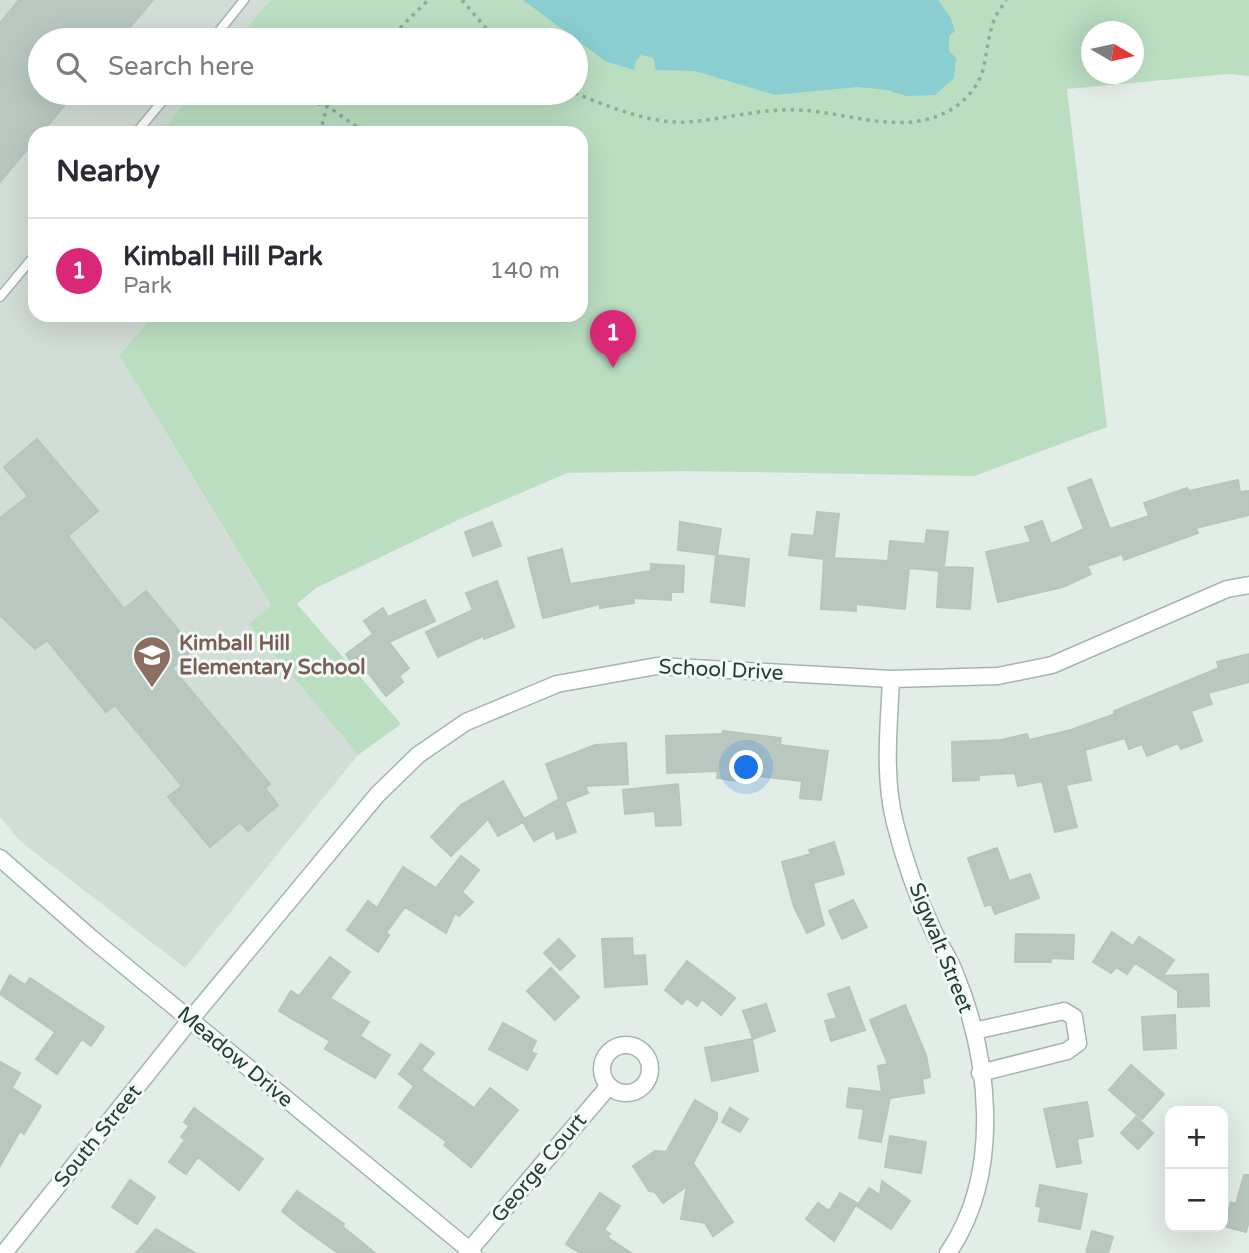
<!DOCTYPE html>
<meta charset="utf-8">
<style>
body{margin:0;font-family:"Varela Round",sans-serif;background:#f2f2f3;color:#2b2b33}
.controls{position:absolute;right:21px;bottom:21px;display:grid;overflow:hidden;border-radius:14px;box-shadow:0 7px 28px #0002}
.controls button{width:63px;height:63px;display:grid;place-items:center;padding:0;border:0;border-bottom:2px solid #e1e1e2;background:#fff;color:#2b2b33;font:35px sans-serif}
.compass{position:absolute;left:1081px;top:21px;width:63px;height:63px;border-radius:50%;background:#fff;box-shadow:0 7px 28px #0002;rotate:99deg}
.you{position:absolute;left:747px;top:768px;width:24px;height:24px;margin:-18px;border:5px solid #fff;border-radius:50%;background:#1a73e8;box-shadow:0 0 0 10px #1a73e833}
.badge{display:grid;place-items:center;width:46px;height:46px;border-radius:50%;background:#db2777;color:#fff;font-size:23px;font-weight:700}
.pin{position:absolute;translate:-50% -58px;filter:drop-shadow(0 2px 4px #0008)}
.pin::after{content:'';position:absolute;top:37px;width:24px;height:21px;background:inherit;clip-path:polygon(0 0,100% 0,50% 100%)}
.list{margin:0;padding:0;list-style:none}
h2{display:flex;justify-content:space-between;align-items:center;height:91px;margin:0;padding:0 28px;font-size:30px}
h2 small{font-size:23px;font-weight:400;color:#7c7c81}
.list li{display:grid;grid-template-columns:46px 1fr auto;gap:21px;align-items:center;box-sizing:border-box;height:105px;padding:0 28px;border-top:2px solid #e1e1e2}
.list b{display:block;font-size:26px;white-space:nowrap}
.list p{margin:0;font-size:23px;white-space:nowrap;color:#7c7c81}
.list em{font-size:23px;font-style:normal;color:#7c7c81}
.icon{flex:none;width:38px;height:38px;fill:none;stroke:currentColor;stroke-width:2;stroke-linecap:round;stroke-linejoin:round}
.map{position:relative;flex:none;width:1249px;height:1253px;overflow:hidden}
.search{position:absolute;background:#fff;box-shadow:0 7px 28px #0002;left:28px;top:28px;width:560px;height:77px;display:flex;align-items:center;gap:18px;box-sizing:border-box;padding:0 24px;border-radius:38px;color:#7c7c81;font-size:26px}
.panel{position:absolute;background:#fff;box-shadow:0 7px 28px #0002;left:28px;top:126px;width:560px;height:196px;border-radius:21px}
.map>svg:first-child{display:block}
</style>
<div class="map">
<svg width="1249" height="1253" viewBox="0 0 1249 1253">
<rect width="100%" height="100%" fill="#e3ede7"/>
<path fill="#d1ddd6" d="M 0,0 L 270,0 L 237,40 L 40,40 L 40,93 L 193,93 L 160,133 L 35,133 L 35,315 L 154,315 L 119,355 L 271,607 L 249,624 L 358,755 L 185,968 L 20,841 L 0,817 Z"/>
<path fill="#bbdec1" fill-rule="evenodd" d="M 270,0 L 1249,0 L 1249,76 L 1229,74 L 1067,89 L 1107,427 L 974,476 L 686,471 L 567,473 L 458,520 L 316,588 L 297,604 L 401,724 L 358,755 L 249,624 L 271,606 L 119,355 L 154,315 L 581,315 L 581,133 L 160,133 L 193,93 L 576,93 L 576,40 L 237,40 ZM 1092,32 L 1134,32 L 1134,74 L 1092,74 Z"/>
<path fill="#8aced2" d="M 523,0 L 938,0 L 951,18 L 955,31 L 949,36 L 949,51 L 956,58 L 954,78 L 935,95 L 906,96 L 887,90 L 857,87 L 775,95 L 695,71 L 656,70 L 653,58 L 641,55 L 636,61 L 634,70 L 605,61 Z"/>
<path fill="#b8c8c0" stroke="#b5c6bd" stroke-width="2" d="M 19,0 L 153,0 L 119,40 L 40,40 L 40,93 L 75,93 L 41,133 L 35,133 L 35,140 L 0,182 L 0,23 Z
M 37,439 L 98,511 L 68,536 L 124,609 L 146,591 L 194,649 L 172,668 L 270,784 L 265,788 L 278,805 L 248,831 L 240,822 L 210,847 L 168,797 L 182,786 L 115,705 L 106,712 L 47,640 L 35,649 L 0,615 L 0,518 L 28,496 L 4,467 Z
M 1091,479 L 1110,529 L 1149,516 L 1144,503 L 1187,488 L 1189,491 L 1238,480 L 1240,492 L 1249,491 L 1249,515 L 1196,528 L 1198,533 L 1124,560 L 1122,554 L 1087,566 L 1091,574 L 1063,587 L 998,602 L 986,552 L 1031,542 L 1025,527 L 1042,521 L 1051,544 L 1084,529 L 1068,488 Z
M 817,512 L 839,514 L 834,558 L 888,561 L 890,541 L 925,544 L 927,530 L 948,532 L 944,567 L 973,568 L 970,609 L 937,607 L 939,571 L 909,568 L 905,609 L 856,604 L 856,611 L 821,609 L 824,559 L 789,555 L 792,534 L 814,536 Z
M 492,522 L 501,546 L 473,556 L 465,532 Z
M 680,522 L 721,529 L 717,555 L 678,550 Z
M 562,549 L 570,584 L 651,571 L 651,564 L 684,566 L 683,592 L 671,592 L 671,600 L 633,598 L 634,603 L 600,608 L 600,604 L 543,618 L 528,558 Z
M 716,555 L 749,559 L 744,606 L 711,602 Z
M 497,581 L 514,627 L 484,639 L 483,636 L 438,657 L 426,632 L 473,610 L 466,593 Z
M 425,600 L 435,621 L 389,642 L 409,668 L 399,676 L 403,682 L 386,696 L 356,657 L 350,660 L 346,654 L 373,634 L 364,621 L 383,608 L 388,617 Z
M 1249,654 L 1249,682 L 1208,693 L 1212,704 L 1191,711 L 1202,741 L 1181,749 L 1178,743 L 1147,756 L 1142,744 L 1129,749 L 1125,738 L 1085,750 L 1091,780 L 1066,785 L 1077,827 L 1055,832 L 1042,781 L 1018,786 L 1015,773 L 979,775 L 979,780 L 953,781 L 952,742 L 1001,740 L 1027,734 L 1029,740 L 1071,730 L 1115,714 L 1114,711 L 1219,668 L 1217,662 Z
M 723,731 L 781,738 L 780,745 L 828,751 L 821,800 L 800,798 L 802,781 L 740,774 L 739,781 L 717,778 L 718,771 L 667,773 L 666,736 L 722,734 Z
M 626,743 L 628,784 L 585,786 L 588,793 L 565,802 L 576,832 L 557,839 L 554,830 L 534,841 L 523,822 L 498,836 L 488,819 L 451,856 L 431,837 L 461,805 L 503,781 L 524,819 L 559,799 L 546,764 L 595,745 Z
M 678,784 L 681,825 L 656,826 L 655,811 L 625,814 L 623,790 Z
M 834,842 L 844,874 L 813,883 L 824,925 L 807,933 L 794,907 L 782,862 L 811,854 L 809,850 Z
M 997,848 L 1009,881 L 1030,874 L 1039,898 L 995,914 L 991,904 L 985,906 L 968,858 Z
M 461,856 L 479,870 L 462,892 L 473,902 L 459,916 L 455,913 L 446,933 L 405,907 L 386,933 L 389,935 L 378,952 L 347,930 L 368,901 L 377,908 L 403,867 L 436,888 Z
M 853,900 L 867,927 L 842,939 L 829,911 Z
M 1112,932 L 1133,946 L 1139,937 L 1174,960 L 1163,976 L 1208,974 L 1209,1006 L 1178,1007 L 1178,991 L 1135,963 L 1127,974 L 1116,967 L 1111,973 L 1093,962 Z
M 1016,934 L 1074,935 L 1073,959 L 1051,958 L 1051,962 L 1015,962 Z
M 632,938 L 633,956 L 645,955 L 647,984 L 605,987 L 602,939 Z
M 559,939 L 575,956 L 560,970 L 544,953 Z
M 330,957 L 350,972 L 330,998 L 369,1022 L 360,1036 L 390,1055 L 375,1078 L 325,1049 L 330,1041 L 279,1011 L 291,991 L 299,996 Z
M 687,961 L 735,998 L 721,1015 L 702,999 L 697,1006 L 687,998 L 682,1004 L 665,990 Z
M 551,968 L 579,997 L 555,1020 L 527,991 Z
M 10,975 L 25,985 L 30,978 L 104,1027 L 91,1046 L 82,1039 L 57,1074 L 36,1059 L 55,1032 L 0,994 Z
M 849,987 L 865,1030 L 831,1041 L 825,1021 L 837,1018 L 828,994 Z
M 766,1004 L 775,1031 L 753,1039 L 743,1011 Z
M 905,1005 L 926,1055 L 930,1077 L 922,1079 L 924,1093 L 890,1098 L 881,1142 L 859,1138 L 864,1109 L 847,1107 L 849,1088 L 882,1092 L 878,1066 L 888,1064 L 870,1020 Z
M 1175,1015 L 1176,1048 L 1144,1050 L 1142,1017 Z
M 503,1023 L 536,1041 L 531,1052 L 536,1054 L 527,1070 L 489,1049 Z
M 752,1039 L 758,1071 L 712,1081 L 705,1048 Z
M 421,1044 L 434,1053 L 421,1070 L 474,1108 L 490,1088 L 518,1110 L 471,1167 L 444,1145 L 447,1142 L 399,1107 L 414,1086 L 399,1074 Z
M 0,1062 L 20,1073 L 12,1088 L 41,1106 L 24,1134 L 20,1131 L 0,1166 Z
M 1131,1065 L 1164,1094 L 1142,1119 L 1109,1090 Z
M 695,1100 L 717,1113 L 717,1119 L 693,1163 L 733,1222 L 713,1236 L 705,1223 L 681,1219 L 687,1186 L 663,1203 L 655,1192 L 649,1191 L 633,1166 L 655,1151 L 666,1152 Z
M 1087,1102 L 1093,1136 L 1077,1139 L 1081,1163 L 1057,1167 L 1044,1109 Z
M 194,1108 L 263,1159 L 239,1190 L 198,1157 L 186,1174 L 169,1162 L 185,1140 L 181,1137 L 189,1126 L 184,1122 Z
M 730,1108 L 748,1119 L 740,1132 L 722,1122 Z
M 1136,1117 L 1153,1133 L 1138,1149 L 1121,1133 Z
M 890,1136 L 926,1142 L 921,1173 L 885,1167 Z
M 1244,1175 L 1249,1175 L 1249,1221 L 1246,1232 L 1224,1226 L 1231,1202 L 1236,1204 Z
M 130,1180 L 155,1197 L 137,1224 L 112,1207 Z
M 882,1181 L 910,1201 L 891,1229 L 857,1206 L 869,1188 L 880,1195 Z
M 1040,1185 L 1087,1194 L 1080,1229 L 1039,1221 L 1041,1207 L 1036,1206 Z
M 297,1191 L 344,1224 L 343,1227 L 375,1253 L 338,1253 L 300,1226 L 282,1211 Z
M 600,1193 L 620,1206 L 604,1230 L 610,1234 L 607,1237 L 631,1253 L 580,1253 L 566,1244 Z
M 840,1193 L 857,1203 L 834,1241 L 806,1219 L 818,1203 L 829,1211 Z
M 156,1229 L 195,1253 L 136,1253 Z
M 1092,1231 L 1113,1237 L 1108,1253 L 1086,1253 Z"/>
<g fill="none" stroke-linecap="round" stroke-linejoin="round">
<defs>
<path id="lane" d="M 212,40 L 244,0
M 136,133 L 169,93
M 0,297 L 35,255"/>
<path id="street" d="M 891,679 C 889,726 883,776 895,823 C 904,859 916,894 932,928 C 938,943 948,956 954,971 C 990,1057 1003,1173 948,1253
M 0,858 L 91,938 L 473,1253
M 974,1031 L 1064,1011 L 1074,1017 L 1078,1043 L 1067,1051 L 980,1073
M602 1069a24 24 0 1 1 48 0a24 24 0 1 1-48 0Z
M 4,1253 L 191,1019 L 377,795 L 418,755 L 466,722 L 557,684 L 657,666 L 891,679 L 998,676 L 1052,665 L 1227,589 L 1249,585
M 467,1253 L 609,1086"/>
</defs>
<use href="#lane" stroke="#a5b5ae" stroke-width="11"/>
<use href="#street" stroke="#a5b5ae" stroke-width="19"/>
<path stroke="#83b19d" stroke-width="3.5" stroke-dasharray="3.5 5" stroke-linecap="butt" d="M 462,0 L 496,40
M 388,40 L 428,0
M 276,93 L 327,106 L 366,133
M 575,93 C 609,107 651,124 688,122 C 725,119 763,108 800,110 C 853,113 912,140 959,104 C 993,77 981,51 995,18 C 997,12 1003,6 1006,0
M 320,133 L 327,106 L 337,93"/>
<use href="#lane" stroke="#fff" stroke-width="8"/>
<use href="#street" stroke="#fff" stroke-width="16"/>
</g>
<defs>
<symbol id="school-pin" viewBox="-11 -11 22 30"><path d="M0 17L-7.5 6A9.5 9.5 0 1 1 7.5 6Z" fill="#8d6e63" stroke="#f3f9f6"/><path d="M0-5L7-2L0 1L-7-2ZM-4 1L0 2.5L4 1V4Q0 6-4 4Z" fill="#fff"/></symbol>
</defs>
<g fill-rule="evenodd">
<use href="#school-pin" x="130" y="633" width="44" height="60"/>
</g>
<g text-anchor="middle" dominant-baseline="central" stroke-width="6" stroke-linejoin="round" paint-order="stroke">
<g font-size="21" font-weight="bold" fill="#785e54" stroke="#f3f9f6" text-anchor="start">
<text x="179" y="643">Kimball Hill<tspan x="179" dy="24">Elementary School</tspan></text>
</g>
<g font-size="21" fill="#223e34" stroke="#f3f9f6">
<text transform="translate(721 670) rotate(3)">School Drive</text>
<text transform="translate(941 948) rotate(68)">Sigwalt Street</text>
<text transform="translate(235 1057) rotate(40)">Meadow Drive</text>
<text transform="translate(98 1136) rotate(-51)">South Street</text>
<text transform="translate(539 1168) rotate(-50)">George Court</text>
</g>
</g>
</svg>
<div class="controls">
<button>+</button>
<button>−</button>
</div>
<svg class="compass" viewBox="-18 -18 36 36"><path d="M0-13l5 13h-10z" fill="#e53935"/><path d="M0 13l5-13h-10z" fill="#7c7c81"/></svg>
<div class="you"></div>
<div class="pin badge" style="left:613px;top:368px">1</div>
<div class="search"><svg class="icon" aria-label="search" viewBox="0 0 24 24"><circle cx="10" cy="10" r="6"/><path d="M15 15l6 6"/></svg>Search here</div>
<section class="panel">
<h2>Nearby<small></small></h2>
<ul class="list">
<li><span class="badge">1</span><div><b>Kimball Hill Park</b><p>Park</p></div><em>140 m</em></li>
</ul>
</section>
</div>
